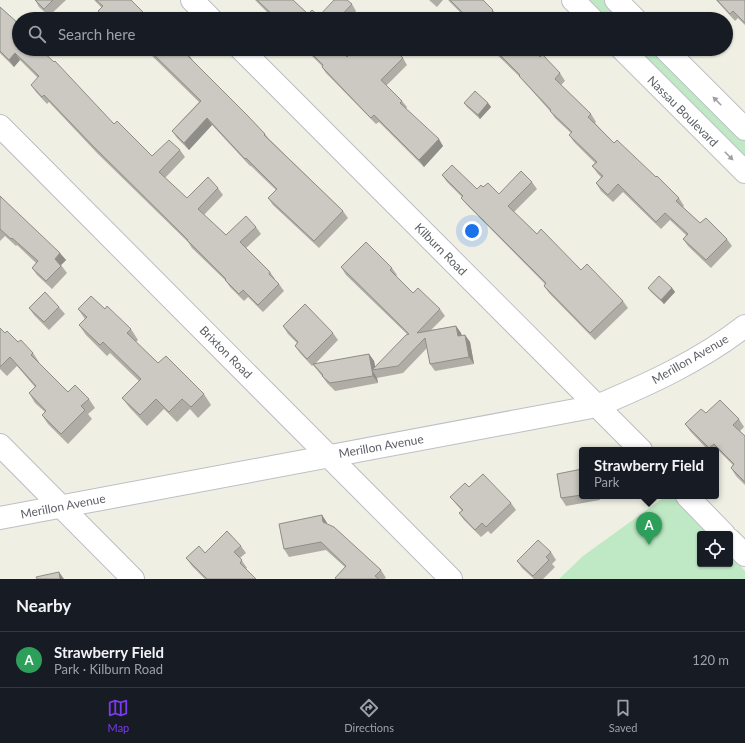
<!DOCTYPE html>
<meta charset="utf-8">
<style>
body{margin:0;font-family:Lato,sans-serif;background:#242831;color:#f1f3f6}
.controls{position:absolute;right:12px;bottom:12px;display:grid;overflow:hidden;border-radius:4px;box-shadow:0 1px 3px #0004}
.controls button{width:36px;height:36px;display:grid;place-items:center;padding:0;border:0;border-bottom:1px solid #363941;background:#171b24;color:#f1f3f6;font:20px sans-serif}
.you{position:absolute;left:472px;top:231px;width:14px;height:14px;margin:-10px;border:3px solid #fff;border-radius:50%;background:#1a73e8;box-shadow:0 0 0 6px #1a73e833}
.badge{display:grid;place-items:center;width:26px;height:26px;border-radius:50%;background:#7c3aed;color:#fff;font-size:13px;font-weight:700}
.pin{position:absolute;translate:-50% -33px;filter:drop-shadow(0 1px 2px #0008)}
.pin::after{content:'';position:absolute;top:21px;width:14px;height:12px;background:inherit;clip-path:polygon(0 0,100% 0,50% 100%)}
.popup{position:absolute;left:579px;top:447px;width:140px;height:52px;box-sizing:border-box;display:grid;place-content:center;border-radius:4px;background:#171b24;filter:drop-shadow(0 1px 3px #0005);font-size:13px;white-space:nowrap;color:#9ea1a6}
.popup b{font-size:15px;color:#f1f3f6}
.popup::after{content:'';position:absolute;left:50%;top:100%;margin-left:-8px;border:8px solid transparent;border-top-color:#171b24}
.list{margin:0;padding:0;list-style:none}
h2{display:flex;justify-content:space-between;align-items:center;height:52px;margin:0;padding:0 16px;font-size:17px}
h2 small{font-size:13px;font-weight:400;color:#9ea1a6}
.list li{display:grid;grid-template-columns:26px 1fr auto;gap:12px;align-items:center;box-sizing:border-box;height:56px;padding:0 16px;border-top:1px solid #363941}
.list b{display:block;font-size:15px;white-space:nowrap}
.list p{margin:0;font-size:13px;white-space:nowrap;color:#9ea1a6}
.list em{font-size:13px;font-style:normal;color:#9ea1a6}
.icon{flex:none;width:22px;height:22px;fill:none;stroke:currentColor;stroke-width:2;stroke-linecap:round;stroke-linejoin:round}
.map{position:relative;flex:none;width:745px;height:579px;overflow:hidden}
.search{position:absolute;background:#171b24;box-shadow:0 1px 3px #0004;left:12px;right:12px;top:12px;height:44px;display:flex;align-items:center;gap:10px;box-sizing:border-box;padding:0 14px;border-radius:22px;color:#9ea1a6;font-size:15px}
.sheet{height:108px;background:#171b24}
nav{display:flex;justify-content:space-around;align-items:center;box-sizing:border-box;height:56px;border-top:1px solid #363941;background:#171b24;font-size:11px;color:#9ea1a6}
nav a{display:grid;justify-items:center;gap:2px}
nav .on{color:#7c3aed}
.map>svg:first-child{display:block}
</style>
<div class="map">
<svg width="745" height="579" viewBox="0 0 745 579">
<rect width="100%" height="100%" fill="#f0efe4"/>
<path fill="#bfe9c5" d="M 573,0 L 615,0 L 634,19 L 592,19 Z
M 622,49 L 665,49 L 745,129 L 745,172 Z
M 666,496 L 672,496 L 709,534 L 700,534 L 700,564 L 730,564 L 730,555 L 745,571 L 745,579 L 559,579 L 583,556 Z"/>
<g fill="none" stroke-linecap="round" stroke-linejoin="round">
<defs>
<path id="street" d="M 192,0 L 211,19
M 241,49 L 641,450
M 0,126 L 451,579
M 0,445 L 133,579
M 687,496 L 724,534
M 730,540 L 745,555"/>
<path id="secondary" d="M 573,0 L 592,19
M 616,0 L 635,19
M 622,49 L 745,172
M 665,49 L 745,129
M 0,518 L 597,406 C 649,384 700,361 745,326"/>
</defs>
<use href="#street" stroke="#bcbdc4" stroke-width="24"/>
<use href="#secondary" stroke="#bdbfc6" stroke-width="24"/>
<use href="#street" stroke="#fff" stroke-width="22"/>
<use href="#secondary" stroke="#fff" stroke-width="22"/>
</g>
<path fill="#afada6" d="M 35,0 L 66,0 L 49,16 L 39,7 Z
M 94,0 L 131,0 L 150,19 L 104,19 L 98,11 L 102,8 Z
M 255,0 L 293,0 L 308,14 L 319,16 L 352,4 L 356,11 L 349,19 L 274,19 Z
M 429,0 L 443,0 L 437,7 Z
M 448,0 L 483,0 L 501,19 L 462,19 L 460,17 L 463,15 Z
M 716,0 L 745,0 L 745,25 L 738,18 L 735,21 Z
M 0,7 L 19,24 L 19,49 L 114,124 L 152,156 L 180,150 L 185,157 L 165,178 L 187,198 L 218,188 L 223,195 L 204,215 L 226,235 L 256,227 L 261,234 L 246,248 L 270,272 L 275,279 L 275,280 L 279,284 L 284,291 L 263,312 L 248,297 L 244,301 L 230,287 L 225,280 L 192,248 L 188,242 L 97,153 L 49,102 L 47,104 L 36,92 L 31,85 L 38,78 L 20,60 L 14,67 L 0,53 Z
M 145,49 L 183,49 L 189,55 L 194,62 L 265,134 L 269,139 L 343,211 L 348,218 L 319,248 L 273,205 L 268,198 L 276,190 L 251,166 L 250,166 L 212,125 L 189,150 L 177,138 L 172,131 L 199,102 Z
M 305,49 L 339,49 L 347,57 L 403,58 L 407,65 L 386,86 L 402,101 L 407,107 L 406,109 L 443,146 L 424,167 L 379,122 L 376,124 L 369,117 L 326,73 L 322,67 L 322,66 Z
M 491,49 L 532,49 L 540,57 L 560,73 L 565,81 L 561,85 L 591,114 L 596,122 L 595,123 L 614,143 L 656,177 L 679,198 L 684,206 L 683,207 L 700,223 L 727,239 L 732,246 L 711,268 L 688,246 L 683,239 L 686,235 L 670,220 L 661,229 L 623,192 L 613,202 L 601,191 L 596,183 L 601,177 L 598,174 L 592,166 L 595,163 L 574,142 L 569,135 L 571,133 L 555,118 L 550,111 L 525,83 L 520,77 Z
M 464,103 L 488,103 L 491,107 L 480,119 L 467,107 Z
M 442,175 L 477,189 L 483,187 L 499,194 L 532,182 L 537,189 L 514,212 L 537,234 L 581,270 L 623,301 L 628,308 L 595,340 L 549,293 L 544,286 L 545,284 L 466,204 L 461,198 L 462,197 L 447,182 Z
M 0,196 L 66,260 L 61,265 L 67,273 L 52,289 L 37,275 L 32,268 L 36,263 L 17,245 L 16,246 L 5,236 L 0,241 Z
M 341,267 L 392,268 L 397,275 L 396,276 L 413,293 L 440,309 L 445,316 L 431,330 L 456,326 L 461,333 L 462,336 L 465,335 L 470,342 L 474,364 L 435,371 L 430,364 L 427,348 L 403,373 L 377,378 L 378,383 L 335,391 L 327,383 L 322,376 L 318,371 L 313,365 L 312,366 L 300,353 L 295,346 L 297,343 L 288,334 L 283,326 L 333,333 L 338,340 L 315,364 L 369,354 L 374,361 L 375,367 L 408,335 L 346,275 Z
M 648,288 L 672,288 L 675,292 L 664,304 L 651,292 Z
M 59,307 L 65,314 L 49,330 L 34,315 L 29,308 Z
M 78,309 L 105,309 L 131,329 L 138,340 L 136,342 L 158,363 L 204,394 L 211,405 L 198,418 L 190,409 L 177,422 L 164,409 L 147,426 L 130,408 L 122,398 L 139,381 L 110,353 L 107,356 L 86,335 L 79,325 L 85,319 Z
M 0,328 L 5,333 L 33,353 L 39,362 L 39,363 L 68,392 L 89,399 L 95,408 L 88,414 L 92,419 L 68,444 L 48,424 L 42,415 L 45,412 L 35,403 L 29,393 L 35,387 L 17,366 L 7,376 L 0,369 Z
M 706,413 L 739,419 L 744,427 L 740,431 L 745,436 L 745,485 L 736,476 L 731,468 L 733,465 L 719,451 L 716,454 L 716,450 L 708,450 L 690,431 L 685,424 Z
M 582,469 L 582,496 L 599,496 L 600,500 L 566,506 L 561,498 Z
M 469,487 L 511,503 L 516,510 L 491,534 L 488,531 L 481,537 L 464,520 L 459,513 L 462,511 L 450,497 Z
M 322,515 L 327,523 L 327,524 L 381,570 L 386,578 L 384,579 L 336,579 L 335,578 L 345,567 L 326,550 L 289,557 L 284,549 Z
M 241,546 L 246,553 L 240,558 L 247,568 L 246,569 L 256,579 L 205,579 L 192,566 L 186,558 L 205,553 Z
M 551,552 L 556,560 L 552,564 L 555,567 L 543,579 L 534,579 L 522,568 L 517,561 Z"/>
<path fill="#8e8d87" d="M 15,53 L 20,60 L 14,67 L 9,60 Z
M 488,103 L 491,107 L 480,119 L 478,115 Z
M 207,118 L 212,125 L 189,150 L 184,143 Z
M 439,139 L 443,146 L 424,167 L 419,160 Z
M 60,253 L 66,260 L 60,266 L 55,259 Z
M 672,288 L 675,292 L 664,304 L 661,300 Z
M 456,326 L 461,333 L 463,343 L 458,336 Z
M 465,335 L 470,342 L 474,364 L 469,357 Z
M 369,354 L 374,361 L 376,370 L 372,370 Z
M 372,370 L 377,378 L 378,383 L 373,376 Z
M 322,515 L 327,523 L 328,530 L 323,522 Z
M 59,572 L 64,579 L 60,579 Z"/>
<path fill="#cbc9c1" stroke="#8e8d87" d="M 35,0 L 53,0 L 44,9 Z
M 96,0 L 131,0 L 150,19 L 106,19 L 98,11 L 103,6 Z
M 257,0 L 293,0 L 308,14 L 312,10 L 319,16 L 334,0 L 347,0 L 352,4 L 338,19 L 277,19 Z
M 450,0 L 483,0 L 493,10 L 492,11 L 501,19 L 462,19 L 460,17 L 464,14 Z
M 717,0 L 745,0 L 745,23 L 733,11 L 730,14 Z
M 0,7 L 19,24 L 19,26 L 18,27 L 19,29 L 19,49 L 40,49 L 54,62 L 55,61 L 114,124 L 117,121 L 152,156 L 169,140 L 180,150 L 159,172 L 187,198 L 208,177 L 218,188 L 198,209 L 226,235 L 246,216 L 256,227 L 240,242 L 270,272 L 269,274 L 279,284 L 258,305 L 243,290 L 239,294 L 225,280 L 226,279 L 187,240 L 188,240 L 92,145 L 44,95 L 42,97 L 31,85 L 39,76 L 15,53 L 9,60 L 0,51 Z
M 148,49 L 183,49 L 189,55 L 188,56 L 247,115 L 265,134 L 264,135 L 343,211 L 314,241 L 268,198 L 277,189 L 246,158 L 245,159 L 207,118 L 184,143 L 172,131 L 201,101 Z
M 307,49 L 339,49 L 347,57 L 355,49 L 394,49 L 403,58 L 381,80 L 402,101 L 400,103 L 439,139 L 419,160 L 374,115 L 371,118 L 364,111 L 322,67 L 323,65 Z
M 494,49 L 532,49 L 540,57 L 542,54 L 560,73 L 555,79 L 591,114 L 588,117 L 614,143 L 617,140 L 656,177 L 657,176 L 679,198 L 676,201 L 700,223 L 706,218 L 727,239 L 706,260 L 683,239 L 688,234 L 665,213 L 656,222 L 618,184 L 608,195 L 596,183 L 603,176 L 592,166 L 597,162 L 569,135 L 572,132 L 550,111 L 551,110 L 519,76 L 520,75 Z
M 475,91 L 488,103 L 478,115 L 464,103 Z
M 452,165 L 477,189 L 481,185 L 483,187 L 488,183 L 499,194 L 521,171 L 532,182 L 508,206 L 537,234 L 541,229 L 581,270 L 587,264 L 623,301 L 590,333 L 544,286 L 546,283 L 461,198 L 463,196 L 442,175 Z
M 0,196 L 60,253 L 55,259 L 61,266 L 46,281 L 32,268 L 38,261 L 12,238 L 11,239 L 0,229 Z
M 366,242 L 392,268 L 390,270 L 413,293 L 418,288 L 440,309 L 417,333 L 456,326 L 458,336 L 465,335 L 469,357 L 430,364 L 425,338 L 398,366 L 372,370 L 373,376 L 330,383 L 322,376 L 323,375 L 313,364 L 369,354 L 372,370 L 406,335 L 409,334 L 341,267 Z
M 659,276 L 672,288 L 661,300 L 648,288 Z
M 45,292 L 59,307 L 44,322 L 29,308 Z
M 91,296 L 105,309 L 107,306 L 131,329 L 127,333 L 158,363 L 166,356 L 204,394 L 191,407 L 182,399 L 169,412 L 156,399 L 140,415 L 122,398 L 141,379 L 103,342 L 100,345 L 79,325 L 87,317 L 78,309 Z
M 305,304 L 333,333 L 307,359 L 295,346 L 298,342 L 283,326 Z
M 0,328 L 5,333 L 7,331 L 18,342 L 21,340 L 33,353 L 31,355 L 68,392 L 75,385 L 89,399 L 81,406 L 85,410 L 61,434 L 42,415 L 46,411 L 29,393 L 36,386 L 10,357 L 0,367 Z
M 720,400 L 739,419 L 733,425 L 745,436 L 745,482 L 731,468 L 734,464 L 714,444 L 709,448 L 685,424 L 701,409 L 706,413 Z
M 582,469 L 582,495 L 561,498 L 557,474 Z
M 483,474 L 511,503 L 486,527 L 482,523 L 475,530 L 459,513 L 463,510 L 450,497 L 465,483 L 469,487 Z
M 322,515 L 323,522 L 334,527 L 381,570 L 375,576 L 379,579 L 336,579 L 335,578 L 346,566 L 321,542 L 284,549 L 279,524 Z
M 227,531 L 241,546 L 234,552 L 242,560 L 240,563 L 256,579 L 207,579 L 186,558 L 199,546 L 205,553 Z
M 538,540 L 551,552 L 546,557 L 549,560 L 533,576 L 517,561 Z
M 59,572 L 60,579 L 37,579 L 36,577 Z"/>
<defs><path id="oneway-solid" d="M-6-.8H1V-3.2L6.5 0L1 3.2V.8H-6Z"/></defs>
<g fill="#9d9fa3">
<use href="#oneway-solid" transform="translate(717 101) rotate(-135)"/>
<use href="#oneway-solid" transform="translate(729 156) rotate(45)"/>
</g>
<g text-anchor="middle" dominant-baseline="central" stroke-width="4" stroke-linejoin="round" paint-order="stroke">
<g font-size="12" fill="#5c5f66" stroke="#fff">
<text transform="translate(683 111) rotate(45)">Nassau Boulevard</text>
<text transform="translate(441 249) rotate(45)">Kilburn Road</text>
<text transform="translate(226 352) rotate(45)">Brixton Road</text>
<text transform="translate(690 359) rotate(-30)">Merillon Avenue</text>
<text transform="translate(381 446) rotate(-10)">Merillon Avenue</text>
<text transform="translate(63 506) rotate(-11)">Merillon Avenue</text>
</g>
</g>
</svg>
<div class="controls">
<button><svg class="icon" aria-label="locate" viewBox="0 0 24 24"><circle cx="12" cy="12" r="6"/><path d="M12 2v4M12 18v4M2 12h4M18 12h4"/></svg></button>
</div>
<div class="you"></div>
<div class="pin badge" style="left:649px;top:545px;background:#2e9e5b">A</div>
<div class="popup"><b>Strawberry Field</b>Park</div>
<div class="search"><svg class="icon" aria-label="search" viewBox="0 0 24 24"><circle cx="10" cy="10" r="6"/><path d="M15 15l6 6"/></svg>Search here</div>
</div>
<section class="sheet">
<h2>Nearby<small></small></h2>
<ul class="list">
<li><span class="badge" style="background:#2e9e5b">A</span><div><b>Strawberry Field</b><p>Park · Kilburn Road</p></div><em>120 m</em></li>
</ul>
</section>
<nav>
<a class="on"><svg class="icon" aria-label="map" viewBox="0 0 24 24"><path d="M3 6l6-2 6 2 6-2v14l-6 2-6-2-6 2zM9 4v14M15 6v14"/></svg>Map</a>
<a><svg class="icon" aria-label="directions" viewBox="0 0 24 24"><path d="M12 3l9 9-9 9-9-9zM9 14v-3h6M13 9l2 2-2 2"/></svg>Directions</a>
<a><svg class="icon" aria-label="saved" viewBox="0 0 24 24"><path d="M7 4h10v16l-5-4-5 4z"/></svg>Saved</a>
</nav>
